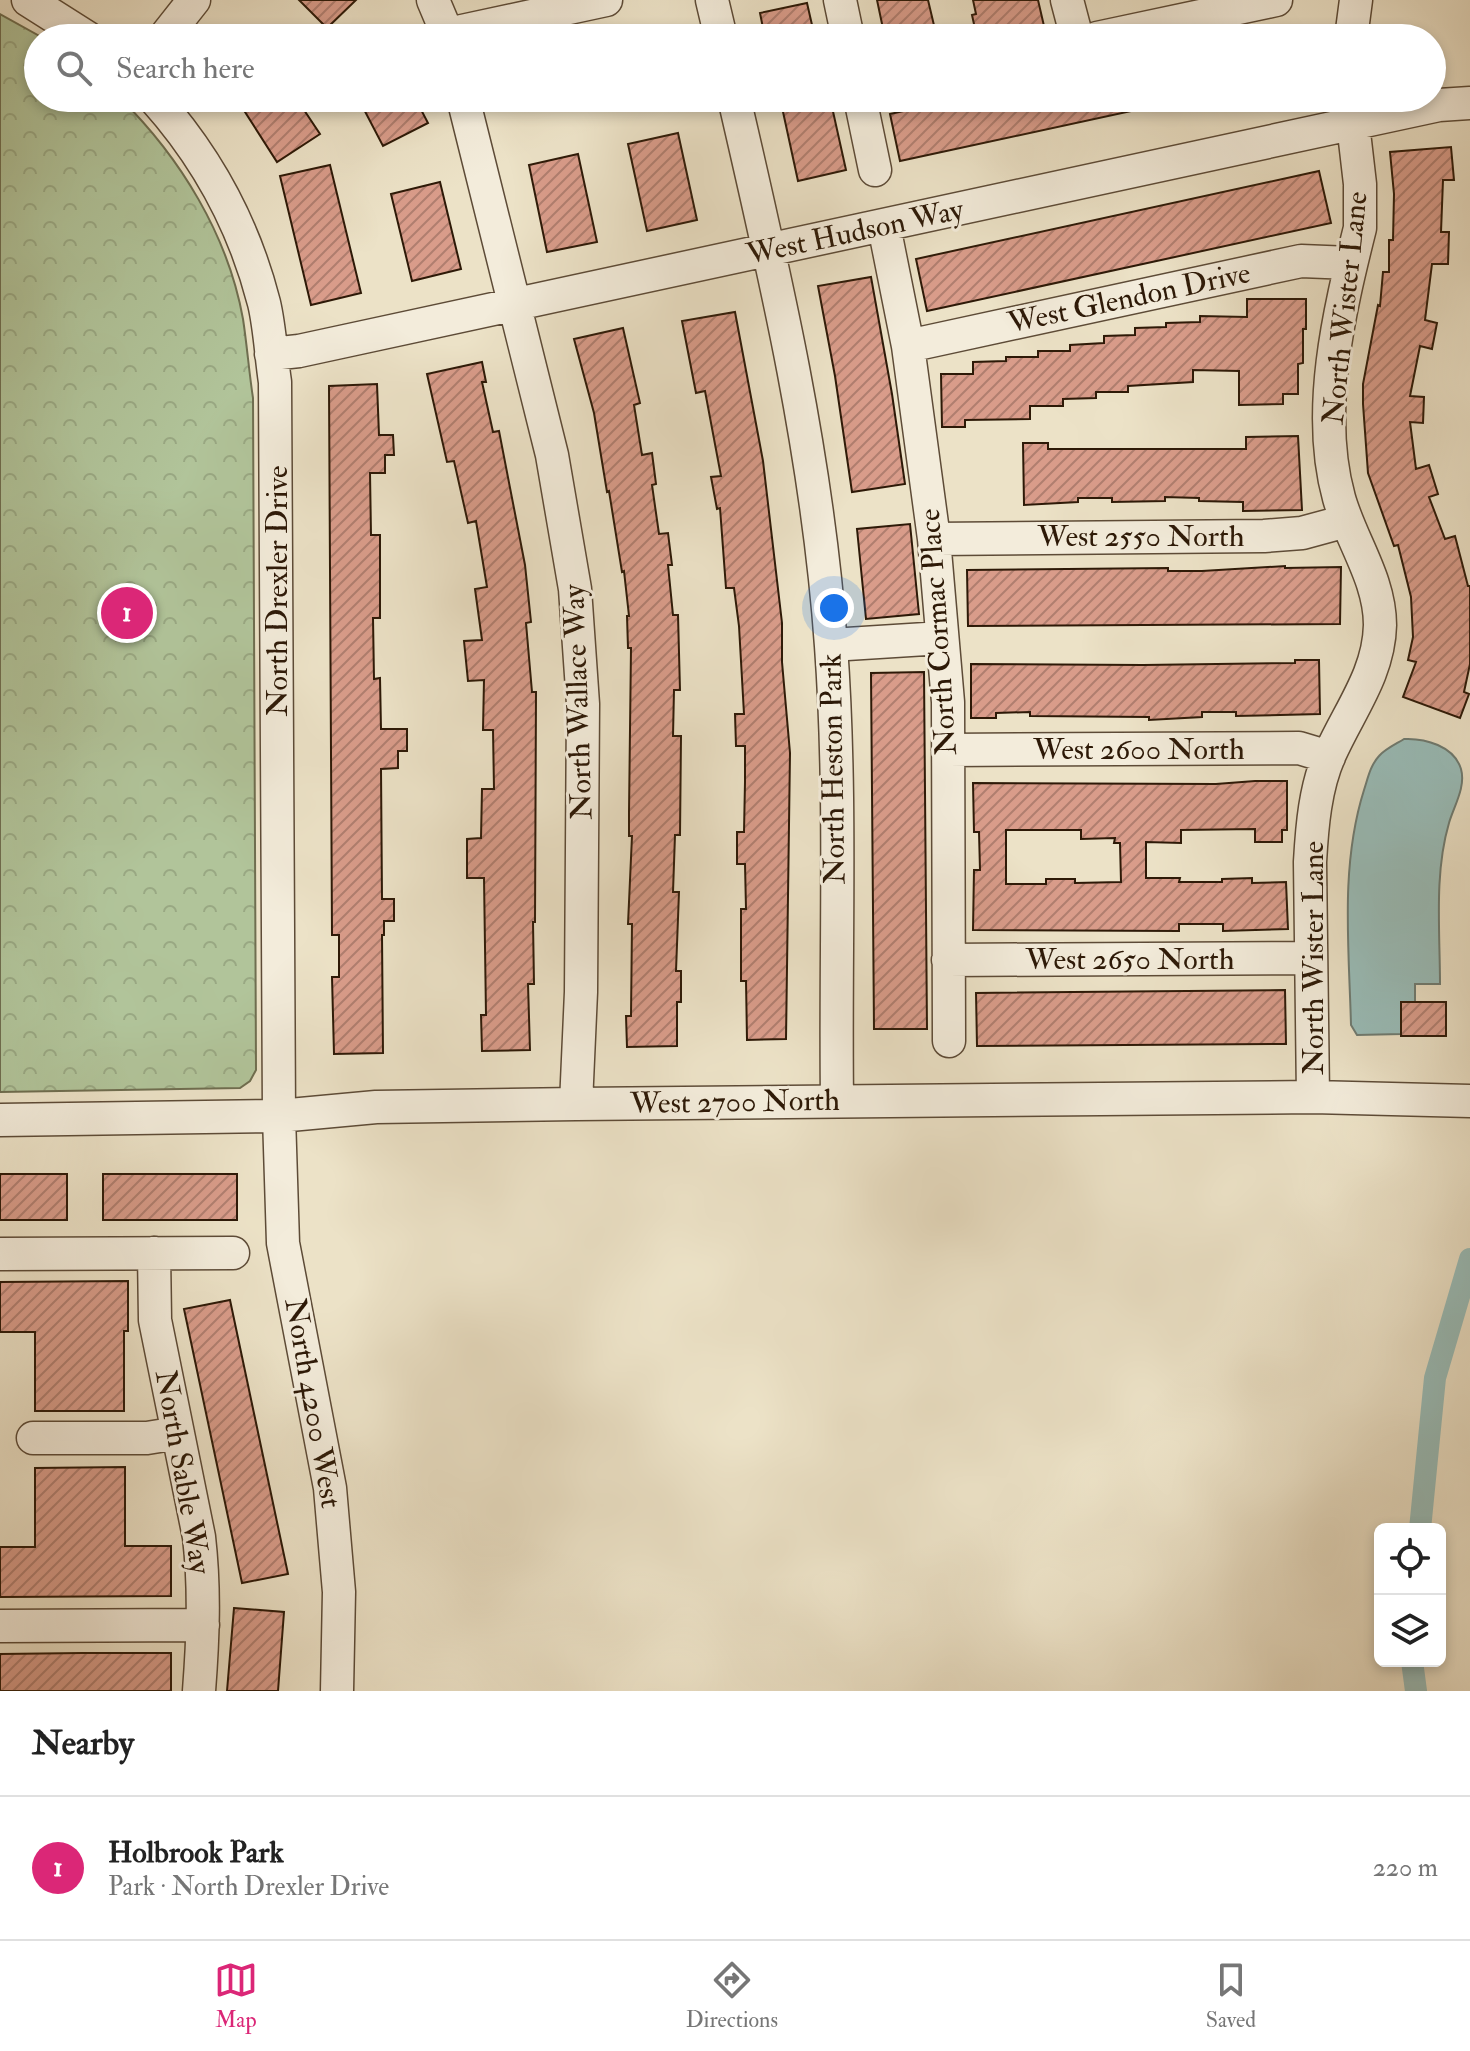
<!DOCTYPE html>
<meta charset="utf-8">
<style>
body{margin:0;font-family:"IM FELL Double Pica",serif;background:#f2f2f2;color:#222}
.controls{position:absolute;right:24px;bottom:24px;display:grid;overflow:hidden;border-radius:12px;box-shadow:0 4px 12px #0003}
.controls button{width:72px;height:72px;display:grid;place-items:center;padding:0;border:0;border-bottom:2px solid #e0e0e0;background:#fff;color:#222;font:40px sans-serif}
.you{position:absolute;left:834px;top:608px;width:28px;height:28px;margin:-20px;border:6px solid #fff;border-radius:50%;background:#1a73e8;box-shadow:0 0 0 12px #1a73e833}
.badge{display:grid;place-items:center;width:52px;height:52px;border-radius:50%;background:#db2777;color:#fff;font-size:26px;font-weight:700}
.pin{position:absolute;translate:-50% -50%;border:4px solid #fff;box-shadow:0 2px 8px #0006}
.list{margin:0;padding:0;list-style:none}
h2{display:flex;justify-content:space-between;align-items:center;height:104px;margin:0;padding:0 32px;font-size:34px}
h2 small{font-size:26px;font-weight:400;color:#767676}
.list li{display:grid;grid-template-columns:52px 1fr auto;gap:24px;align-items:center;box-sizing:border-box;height:144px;padding:0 32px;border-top:2px solid #e0e0e0}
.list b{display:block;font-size:30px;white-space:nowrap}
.list p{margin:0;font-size:26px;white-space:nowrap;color:#767676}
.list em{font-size:26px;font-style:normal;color:#767676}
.icon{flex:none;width:44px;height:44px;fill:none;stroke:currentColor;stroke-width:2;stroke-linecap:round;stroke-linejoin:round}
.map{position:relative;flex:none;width:1470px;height:1691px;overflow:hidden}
.search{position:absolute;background:#fff;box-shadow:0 4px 12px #0003;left:24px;right:24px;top:24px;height:88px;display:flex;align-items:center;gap:20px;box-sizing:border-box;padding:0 28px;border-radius:44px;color:#767676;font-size:30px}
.sheet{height:248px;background:#fff}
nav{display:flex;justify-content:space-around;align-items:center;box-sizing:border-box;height:112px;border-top:2px solid #e0e0e0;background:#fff;font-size:22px;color:#767676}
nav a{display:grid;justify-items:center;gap:4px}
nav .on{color:#db2777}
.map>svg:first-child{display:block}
</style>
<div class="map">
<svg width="1470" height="1691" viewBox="0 0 1470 1691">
<defs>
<pattern id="park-crowns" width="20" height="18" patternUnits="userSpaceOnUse" patternTransform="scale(2)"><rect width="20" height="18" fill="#b1c49a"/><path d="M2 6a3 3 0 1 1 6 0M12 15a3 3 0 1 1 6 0" fill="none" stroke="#99a883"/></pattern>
<pattern id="building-hatch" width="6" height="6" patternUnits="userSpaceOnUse" patternTransform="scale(2)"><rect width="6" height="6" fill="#d99c8a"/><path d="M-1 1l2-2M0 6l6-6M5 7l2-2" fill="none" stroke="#b07e6f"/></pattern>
</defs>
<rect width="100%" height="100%" fill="#ece2c7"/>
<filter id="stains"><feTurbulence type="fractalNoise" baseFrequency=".0025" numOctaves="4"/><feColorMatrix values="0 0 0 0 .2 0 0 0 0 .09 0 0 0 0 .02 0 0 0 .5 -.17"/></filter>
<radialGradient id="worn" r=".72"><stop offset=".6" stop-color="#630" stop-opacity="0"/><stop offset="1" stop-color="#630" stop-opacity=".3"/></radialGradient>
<path fill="url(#park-crowns)" stroke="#6f6e50" stroke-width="2" d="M 0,14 L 43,38 L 38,38 L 38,98 L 120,98 C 180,157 228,235 243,319 C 247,345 249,372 253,398 L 256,1070 L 250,1081 L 240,1088 L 0,1092 Z"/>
<path fill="#99bdb9" stroke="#6e7b72" stroke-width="2" d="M 1404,739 C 1425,738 1454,746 1461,769 C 1466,787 1454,806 1449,823 C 1434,874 1440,931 1440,984 L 1415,984 L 1415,1002 L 1401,1003 L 1401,1034 L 1357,1035 L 1351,1025 C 1349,947 1340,866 1364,790 C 1368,778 1370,766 1379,756 C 1385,749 1396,744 1404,739 Z"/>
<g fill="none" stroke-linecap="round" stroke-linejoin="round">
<path stroke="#99bdb9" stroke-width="22" d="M 1420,1529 L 1435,1378 L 1470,1259
M 1412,1661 L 1416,1691"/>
</g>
<path fill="url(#building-hatch)" stroke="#2d1907" stroke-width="2" fill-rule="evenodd" d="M 299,0 L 356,0 L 327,28 Z
M 877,0 L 928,0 L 937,38 L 885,38 Z
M 973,0 L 1038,0 L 1044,26 L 995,38 L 977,38 L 972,15 L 976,14 Z
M 807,3 L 815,38 L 765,38 L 760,13 Z
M 236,98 L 296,98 L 320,134 L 277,162 Z
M 358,98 L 415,98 L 428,123 L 383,146 Z
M 780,98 L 830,98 L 846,170 L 798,181 Z
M 962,98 L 1158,98 L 1159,105 L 900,161 L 890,114 Z
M 678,133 L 697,220 L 647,231 L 628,144 Z
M 1451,147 L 1454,180 L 1443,180 L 1441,232 L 1449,232 L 1448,264 L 1432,264 L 1425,320 L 1437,323 L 1432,349 L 1420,346 L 1410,396 L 1424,397 L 1423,423 L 1410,422 L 1416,469 L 1429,465 L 1438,494 L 1429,497 L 1445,539 L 1455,536 L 1468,586 L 1470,586 L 1470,664 L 1464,692 L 1469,694 L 1460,718 L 1403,697 L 1416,662 L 1408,660 L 1413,637 L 1411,597 L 1398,545 L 1394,546 L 1368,473 L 1363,404 L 1363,384 L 1378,305 L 1380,306 L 1383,272 L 1389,272 L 1389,240 L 1393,240 L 1394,194 L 1390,152 Z
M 578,154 L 597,242 L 547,252 L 529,165 Z
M 330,165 L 361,293 L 311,305 L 280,176 Z
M 1319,171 L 1331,223 L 927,311 L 916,259 Z
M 440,182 L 461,269 L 412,281 L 391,194 Z
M 871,277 L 892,394 L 905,484 L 852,492 L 835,376 L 818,286 Z
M 1247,299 L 1306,299 L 1306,329 L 1303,329 L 1303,363 L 1298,364 L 1298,394 L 1283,394 L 1283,404 L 1239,405 L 1239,371 L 1193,370 L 1193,382 L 1128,386 L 1128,392 L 1096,392 L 1096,398 L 1063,399 L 1063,406 L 1030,406 L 1030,419 L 965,420 L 965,427 L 942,427 L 941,374 L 973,374 L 973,362 L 1006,361 L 1006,357 L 1038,357 L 1038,351 L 1070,351 L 1070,345 L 1104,343 L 1104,336 L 1135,335 L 1135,328 L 1166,327 L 1166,323 L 1200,322 L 1200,316 L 1247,317 Z
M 735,312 L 763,461 L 782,623 L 782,662 L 790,753 L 786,1039 L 747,1040 L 746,981 L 741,981 L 741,909 L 746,909 L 745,864 L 737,864 L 737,832 L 744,832 L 745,782 L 745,746 L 736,746 L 735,714 L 744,714 L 739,626 L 734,588 L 726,588 L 720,508 L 717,509 L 711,477 L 721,476 L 705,391 L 696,393 L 682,321 Z
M 623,328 L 640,403 L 634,405 L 642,455 L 652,453 L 656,484 L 652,485 L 659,534 L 668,533 L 672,565 L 668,565 L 673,615 L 678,615 L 680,690 L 674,690 L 673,736 L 681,736 L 680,835 L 675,835 L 673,892 L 679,892 L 676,971 L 681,971 L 681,1002 L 677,1002 L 677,1046 L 627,1047 L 626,1016 L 631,1016 L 632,924 L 628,924 L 632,836 L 629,836 L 629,812 L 631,648 L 628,648 L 627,616 L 629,616 L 624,571 L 622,572 L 609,491 L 607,492 L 594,413 L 574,339 Z
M 482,362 L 486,382 L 482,382 L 493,432 L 499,431 L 525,565 L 531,622 L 526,623 L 532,692 L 536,692 L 535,922 L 533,922 L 534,984 L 528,984 L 530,1050 L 482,1051 L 481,1015 L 486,1015 L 484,878 L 467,878 L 467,839 L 481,838 L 482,789 L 494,789 L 493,730 L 483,730 L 484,680 L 468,681 L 464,641 L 482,640 L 475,589 L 487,587 L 476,521 L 468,523 L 454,461 L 447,462 L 427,374 Z
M 377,384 L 379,435 L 393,435 L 394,455 L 385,455 L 385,473 L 370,473 L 371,535 L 380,535 L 380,618 L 373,618 L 374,679 L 380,678 L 381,729 L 407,729 L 407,751 L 398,751 L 398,768 L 381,769 L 382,899 L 394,899 L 394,921 L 384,921 L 384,935 L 382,935 L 383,1053 L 334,1054 L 332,977 L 339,977 L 339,935 L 332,935 L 329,386 Z
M 1298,436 L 1302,510 L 1243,511 L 1243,502 L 1199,501 L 1199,498 L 1165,497 L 1165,501 L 1112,502 L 1112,498 L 1078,498 L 1078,502 L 1024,505 L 1023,443 L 1048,443 L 1048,449 L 1246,449 L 1246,437 Z
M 910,524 L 919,614 L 866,619 L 857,529 Z
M 1285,566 L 1285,568 L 1341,567 L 1340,624 L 968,626 L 967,570 L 1168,568 L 1168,571 L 1202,571 Z
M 1295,660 L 1319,660 L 1320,714 L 1236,716 L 1236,712 L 1202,712 L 1202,717 L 1149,720 L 1149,717 L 1030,716 L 1030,712 L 996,713 L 996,718 L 971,718 L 971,664 L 1143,665 L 1295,663 Z
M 924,672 L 927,1029 L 874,1029 L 871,673 Z
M 1255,781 L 1287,781 L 1287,830 L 1282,830 L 1282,842 L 1255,842 L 1255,829 L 1181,830 L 1181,843 L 1146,842 L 1146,878 L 1180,878 L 1179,882 L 1222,882 L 1222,879 L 1252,878 L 1252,883 L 1286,882 L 1288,929 L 1223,931 L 1223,924 L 1179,924 L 1179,931 L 973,930 L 974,870 L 980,870 L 979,832 L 974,832 L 973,783 L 1216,784 ZM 1006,830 L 1081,830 L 1081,839 L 1115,838 L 1114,843 L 1120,843 L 1121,882 L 1075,883 L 1075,879 L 1046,879 L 1046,884 L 1006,884 Z
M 1285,990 L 1286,1044 L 977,1046 L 976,993 Z
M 1401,1002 L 1446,1002 L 1446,1036 L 1401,1036 Z
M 0,1174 L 67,1174 L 67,1220 L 0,1220 Z
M 103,1174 L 237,1174 L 237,1220 L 103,1220 Z
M 128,1281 L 128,1331 L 124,1331 L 124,1411 L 35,1411 L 35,1332 L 0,1332 L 0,1282 Z
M 230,1300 L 288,1574 L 242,1583 L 184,1309 Z
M 125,1467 L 125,1546 L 171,1546 L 171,1596 L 0,1597 L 0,1547 L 35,1547 L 35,1468 Z
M 234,1608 L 284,1612 L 278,1691 L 227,1691 Z
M 82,1653 L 171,1653 L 171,1691 L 0,1691 L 0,1654 Z"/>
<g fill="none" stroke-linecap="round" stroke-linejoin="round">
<defs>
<path id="minor" d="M 28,0 L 88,38
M 433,0 L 449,38
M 712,0 L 721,38
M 840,0 L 848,38
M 1067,0 L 1077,38
M 448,34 L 606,0
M 164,38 L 194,0
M 1097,38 L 1276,0
M 1351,38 L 1356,0
M 154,98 C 207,157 244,225 264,303 C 270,328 271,356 275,382 L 279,1116 L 283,1243 L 330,1488 L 339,1592 L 337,1691
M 463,98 L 552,455 L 575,589 L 583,704 L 581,992 L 576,1104
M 734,98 C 776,279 818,460 831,646 C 842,797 835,949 837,1100
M 860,98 L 875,170
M 884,226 L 908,346 L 934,539 L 948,702 L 949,1041
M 908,346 L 1301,261 L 1351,263
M 271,354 L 299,351 L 1439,105 L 1470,103
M 934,539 L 1264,536 L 1302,533 L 1346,521
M 831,645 L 942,638
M 948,750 L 1299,748 L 1329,757
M 948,960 L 1311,958
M 1313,1097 L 1310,862 C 1312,827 1315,787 1330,754 C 1349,711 1379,674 1380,625 C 1380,579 1351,541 1339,498 C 1315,412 1339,312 1360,228 L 1360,184 L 1350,98
M 0,1120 L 279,1116 L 376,1107 L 576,1104 L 1313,1097 L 1470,1101
M 154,1253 L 155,1320 L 199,1537 C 205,1589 203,1639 199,1691
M 0,1254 L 233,1253
M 33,1438 L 147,1438 L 178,1433
M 0,1626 L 203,1625"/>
</defs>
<use href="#minor" stroke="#5d4b37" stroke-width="35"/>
<use href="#minor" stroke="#f3ecdb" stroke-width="32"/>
</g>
<g text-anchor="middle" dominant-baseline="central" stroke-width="6" stroke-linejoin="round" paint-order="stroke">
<g font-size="30" fill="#2d1907" stroke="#f3ecdb">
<text transform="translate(855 232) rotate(-12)">West Hudson Way</text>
<text transform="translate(1129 298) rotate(-12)">West Glendon Drive</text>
<text transform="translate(1345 308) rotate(-84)">North Wister Lane</text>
<text x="1141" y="536">West 2550 North</text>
<text transform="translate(277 591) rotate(-90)">North Drexler Drive</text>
<text transform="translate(938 632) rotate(-94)">North Cormac Place</text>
<text transform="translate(578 702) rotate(-92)">North Wallace Way</text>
<text x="1139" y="749">West 2600 North</text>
<text transform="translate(833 769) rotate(-91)">North Heston Park</text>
<text transform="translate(1313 958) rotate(-90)">North Wister Lane</text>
<text x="1130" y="959">West 2650 North</text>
<text transform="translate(735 1102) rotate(-1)">West 2700 North</text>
<text transform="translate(313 1403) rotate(80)">North 4200 West</text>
<text transform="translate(183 1472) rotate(80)">North Sable Way</text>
</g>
</g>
<rect width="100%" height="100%" filter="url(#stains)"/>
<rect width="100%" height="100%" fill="url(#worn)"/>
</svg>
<div class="controls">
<button><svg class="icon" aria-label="locate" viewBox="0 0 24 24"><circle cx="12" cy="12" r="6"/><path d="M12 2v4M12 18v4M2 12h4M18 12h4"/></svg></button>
<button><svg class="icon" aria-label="layers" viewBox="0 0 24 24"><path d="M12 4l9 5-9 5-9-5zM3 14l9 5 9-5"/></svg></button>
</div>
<div class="you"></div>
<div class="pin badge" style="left:127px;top:613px">1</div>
<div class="search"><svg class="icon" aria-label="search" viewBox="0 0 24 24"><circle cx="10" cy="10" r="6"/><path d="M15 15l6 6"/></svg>Search here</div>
</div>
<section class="sheet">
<h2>Nearby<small></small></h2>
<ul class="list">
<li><span class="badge">1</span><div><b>Holbrook Park</b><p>Park · North Drexler Drive</p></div><em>220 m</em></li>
</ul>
</section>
<nav>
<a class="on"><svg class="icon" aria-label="map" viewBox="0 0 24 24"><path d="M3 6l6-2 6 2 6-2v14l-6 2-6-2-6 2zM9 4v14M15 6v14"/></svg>Map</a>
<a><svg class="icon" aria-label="directions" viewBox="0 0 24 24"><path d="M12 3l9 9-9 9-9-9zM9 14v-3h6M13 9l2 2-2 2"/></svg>Directions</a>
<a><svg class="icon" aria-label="saved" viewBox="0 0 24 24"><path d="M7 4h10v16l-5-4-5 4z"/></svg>Saved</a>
</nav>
